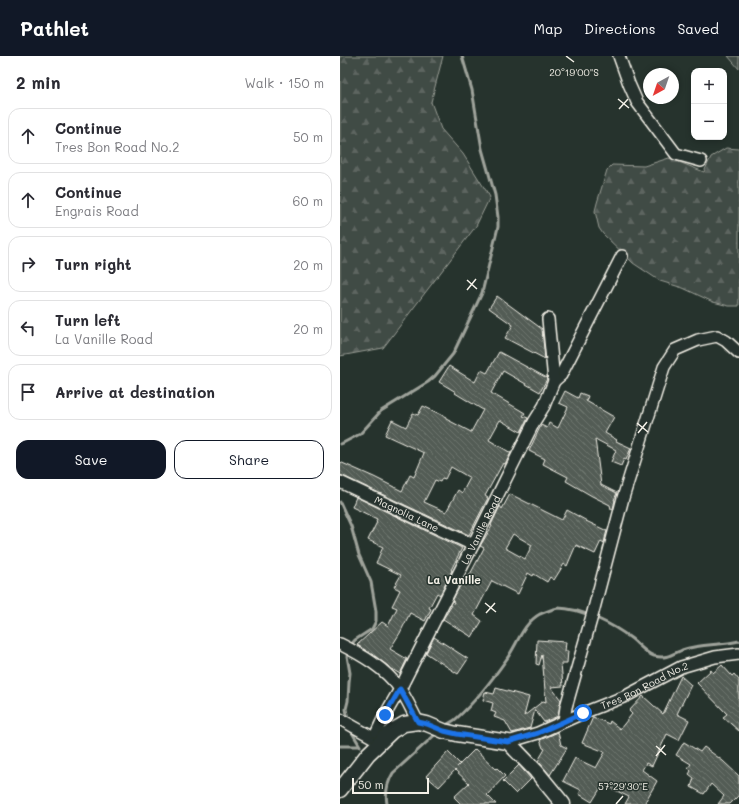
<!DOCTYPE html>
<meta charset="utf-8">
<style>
body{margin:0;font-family:Mali,sans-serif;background:#f7f7f7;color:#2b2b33}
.controls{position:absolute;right:12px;top:12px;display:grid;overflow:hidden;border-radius:8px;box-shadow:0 2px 6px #0003}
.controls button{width:36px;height:36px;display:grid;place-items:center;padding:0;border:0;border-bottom:1px solid #e1e1e2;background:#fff;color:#2b2b33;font:20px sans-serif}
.compass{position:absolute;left:303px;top:12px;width:36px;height:36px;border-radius:50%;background:#fff;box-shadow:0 2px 6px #0003;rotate:220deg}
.scale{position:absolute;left:12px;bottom:10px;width:77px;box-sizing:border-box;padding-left:4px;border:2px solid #f4f1e8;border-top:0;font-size:11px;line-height:14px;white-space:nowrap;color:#f4f1e8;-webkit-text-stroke:3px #26332d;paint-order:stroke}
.stop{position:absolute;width:12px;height:12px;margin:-9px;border:3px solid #1a73e8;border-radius:50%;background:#fff}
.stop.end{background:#1a73e8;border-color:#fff;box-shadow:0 1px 4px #0008}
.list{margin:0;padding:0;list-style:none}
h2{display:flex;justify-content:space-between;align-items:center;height:52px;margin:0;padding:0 16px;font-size:17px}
h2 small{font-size:13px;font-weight:400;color:#7c7c81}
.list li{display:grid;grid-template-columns:26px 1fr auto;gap:12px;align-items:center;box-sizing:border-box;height:56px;margin:0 8px 8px;padding:0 8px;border:1px solid #e1e1e2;border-radius:12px}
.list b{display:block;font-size:15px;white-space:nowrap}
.list p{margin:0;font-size:13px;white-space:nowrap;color:#7c7c81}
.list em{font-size:13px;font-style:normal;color:#7c7c81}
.actions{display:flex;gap:8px;padding:12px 16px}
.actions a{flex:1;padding:9px 0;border:1px solid #111827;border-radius:12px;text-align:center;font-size:14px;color:#111827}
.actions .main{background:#111827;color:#fff}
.icon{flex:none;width:22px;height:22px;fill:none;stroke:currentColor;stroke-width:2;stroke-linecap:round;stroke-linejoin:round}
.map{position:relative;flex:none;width:399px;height:748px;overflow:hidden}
header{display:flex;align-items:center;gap:24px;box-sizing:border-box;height:56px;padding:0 20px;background:#111827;color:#fff}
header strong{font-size:19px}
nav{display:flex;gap:22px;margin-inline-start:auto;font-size:14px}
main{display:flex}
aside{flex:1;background:#fff}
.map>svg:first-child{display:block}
</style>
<header>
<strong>Pathlet</strong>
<nav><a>Map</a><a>Directions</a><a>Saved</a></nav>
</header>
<main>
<aside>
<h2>2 min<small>Walk · 150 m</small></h2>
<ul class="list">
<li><svg class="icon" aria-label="ahead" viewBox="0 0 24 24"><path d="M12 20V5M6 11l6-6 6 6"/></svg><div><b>Continue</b><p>Tres Bon Road No.2</p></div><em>50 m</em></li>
<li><svg class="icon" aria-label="ahead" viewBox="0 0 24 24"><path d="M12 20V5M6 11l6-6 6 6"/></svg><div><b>Continue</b><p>Engrais Road</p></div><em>60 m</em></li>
<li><svg class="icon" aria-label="right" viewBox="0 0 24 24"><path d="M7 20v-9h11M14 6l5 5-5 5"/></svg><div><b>Turn right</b></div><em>20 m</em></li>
<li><svg class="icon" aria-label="left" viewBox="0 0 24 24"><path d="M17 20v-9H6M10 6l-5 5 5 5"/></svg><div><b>Turn left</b><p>La Vanille Road</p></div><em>20 m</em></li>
<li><svg class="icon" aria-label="arrive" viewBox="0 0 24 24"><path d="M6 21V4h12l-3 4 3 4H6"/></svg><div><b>Arrive at destination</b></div></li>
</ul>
<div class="actions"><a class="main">Save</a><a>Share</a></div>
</aside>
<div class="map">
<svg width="399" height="748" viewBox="0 0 399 748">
<defs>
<pattern id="forest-firs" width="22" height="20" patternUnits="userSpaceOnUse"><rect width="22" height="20" fill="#414b45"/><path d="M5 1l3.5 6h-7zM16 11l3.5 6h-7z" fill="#5d6560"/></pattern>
<pattern id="building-back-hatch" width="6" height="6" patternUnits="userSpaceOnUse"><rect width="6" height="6" fill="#525c55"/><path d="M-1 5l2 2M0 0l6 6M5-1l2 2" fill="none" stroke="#6c746d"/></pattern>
</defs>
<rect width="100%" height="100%" fill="#26332d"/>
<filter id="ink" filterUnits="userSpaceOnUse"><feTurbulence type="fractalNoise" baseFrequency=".025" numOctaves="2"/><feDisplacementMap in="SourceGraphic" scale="8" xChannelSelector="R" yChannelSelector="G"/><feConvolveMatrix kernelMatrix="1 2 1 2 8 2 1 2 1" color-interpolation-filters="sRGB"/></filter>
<g filter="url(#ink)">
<path fill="url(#forest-firs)" stroke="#9a9e96" d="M 0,0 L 103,0 L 91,46 L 101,73 L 123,98 L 150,141 L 136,170 L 43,292 L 0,300 Z
M 388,0 L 399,0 L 399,13 Z
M 386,92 L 399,93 L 399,250 L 389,250 L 373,246 L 343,232 L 320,225 L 293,207 L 263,178 L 259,172 L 255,155 L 257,147 L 267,114 L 272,109 L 304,110 L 329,102 L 364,116 L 371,101 Z"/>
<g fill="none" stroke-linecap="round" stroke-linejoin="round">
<path stroke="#9fa39b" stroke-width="3" d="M 0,388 L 3,387 L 20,378 L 41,355 L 88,326 L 95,320 L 113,298 L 142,237 L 158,171 L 158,161 L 155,139 L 142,93 L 132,34 L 122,0
M 0,446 L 11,470 L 19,499 L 31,526 L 36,555 L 36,565 L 32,573 L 15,584 L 10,590
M 8,663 L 6,653 L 8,645 L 9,626 L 10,617 L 7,600 L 8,596
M 105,670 C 109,667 114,665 117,662 C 136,645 152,624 166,604 C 177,589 183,567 200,558 C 205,556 212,553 218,552 C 241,552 274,569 292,583 C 298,588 307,598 314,600 C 326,603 331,599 342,594 C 361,587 380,590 399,585
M 10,673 L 20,690
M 0,690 L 20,690
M 47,748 C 45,736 47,727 53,717 L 98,676"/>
</g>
<path fill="url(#building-back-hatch)" stroke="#f4f1e8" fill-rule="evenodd" d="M 157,240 L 202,273 L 205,303 L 165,282 L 173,269 L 149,252 Z
M 159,296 L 207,322 L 207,323 L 200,336 L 163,315 L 151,337 L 185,357 L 183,360 L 188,362 L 181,376 L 160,364 L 149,384 L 171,397 L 165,408 L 163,407 L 145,440 L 148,442 L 129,479 L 3,420 L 0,419 L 0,406 L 34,421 L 62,435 L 70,419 L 74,421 L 84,397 L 45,379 L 52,364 L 66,371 L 73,357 L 78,359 L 83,350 L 106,361 L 106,363 L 131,376 L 143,354 L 115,337 L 116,336 L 99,326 L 109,310 L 135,326 L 141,314 L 147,317 ZM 111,411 L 130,422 L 122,437 L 118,434 L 106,456 L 84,446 L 95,424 L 100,426 L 102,422 L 105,423 Z
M 225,335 L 238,342 L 240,337 L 248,340 L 246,345 L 274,361 L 265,377 L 277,384 L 276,385 L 291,392 L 286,404 L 284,403 L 281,410 L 271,406 L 276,394 L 255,383 L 261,429 L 277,437 L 274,444 L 275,444 L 273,453 L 271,453 L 270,449 L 252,440 L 226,425 L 228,421 L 203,408 L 205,403 L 189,395 L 201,369 L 207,372 L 209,367 L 218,372 L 228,351 L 219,347 Z
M 170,438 L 222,464 L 227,454 L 247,465 L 246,465 L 267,475 L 266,478 L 264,487 L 261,485 L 255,498 L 236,489 L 227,510 L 224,508 L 214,524 L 210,521 L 207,526 L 194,518 L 193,520 L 188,517 L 178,538 L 152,525 L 134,559 L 142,565 L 132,581 L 103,563 L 114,546 L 112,545 L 123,524 L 126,526 L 144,492 L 140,490 L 152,470 L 151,469 L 160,450 L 162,453 ZM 173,478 L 192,489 L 185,503 L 165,492 Z
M 16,441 L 122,492 L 111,514 L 112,514 L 109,521 L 100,539 L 97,537 L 89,552 L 91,553 L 85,565 L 70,557 L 60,577 L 50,593 L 67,603 L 60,618 L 52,613 L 36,601 L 17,589 L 42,566 L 48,570 L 57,552 L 52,550 L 60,534 L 54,531 L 61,519 L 36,507 L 43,491 L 28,484 L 37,466 L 36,465 L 37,463 L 12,451 Z
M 94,581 L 128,603 L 118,618 L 86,597 Z
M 197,584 L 226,586 L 225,595 L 228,595 L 227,607 L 221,607 L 223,630 L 211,631 L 221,644 L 218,660 L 204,666 L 195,654 L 190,672 L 172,677 L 165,665 L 154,661 L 156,657 L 151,655 L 153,647 L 143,644 L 145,636 L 154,638 L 156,632 L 189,641 L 184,660 L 203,645 L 206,646 L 202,599 L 199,609 L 196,608 Z
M 382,609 L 392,620 L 394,618 L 399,624 L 399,675 L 383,661 L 387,658 L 357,627 L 371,614 L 373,617 Z
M 341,620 L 351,629 L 337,658 L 349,664 L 339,684 L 327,678 L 312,710 L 306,707 L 302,714 L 317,725 L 304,748 L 285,748 L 289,741 L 263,728 L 252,746 L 239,738 L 241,734 L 223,725 L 235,702 L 256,712 L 265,696 L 242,687 L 253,661 L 269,668 L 270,665 L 280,673 L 292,658 L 289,655 L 303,640 L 323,658 Z
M 218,676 L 221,689 L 227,692 L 210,719 L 198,705 L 205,693 L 203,692 L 200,684 Z
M 344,686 L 360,696 L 364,691 L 383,705 L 399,720 L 399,739 L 390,748 L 378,748 L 384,740 L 371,728 L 364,738 L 351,731 L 354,722 L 349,718 L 351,715 L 348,712 L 351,708 L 336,699 Z
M 135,693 L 156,713 L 157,712 L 165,720 L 147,739 L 156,748 L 121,748 L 114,741 L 129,727 L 115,714 L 99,731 L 86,720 L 108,696 L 120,708 L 117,711 Z
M 179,709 L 191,723 L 176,738 L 163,725 Z"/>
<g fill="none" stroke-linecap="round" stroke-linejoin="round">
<defs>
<g id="minor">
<path d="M 279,0 L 289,28 L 297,46 L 336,98 L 361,105"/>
<path d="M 214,325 L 221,319 L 282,200"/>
<path id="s1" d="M 0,426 L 133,489"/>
<path d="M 0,588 C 22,599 45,612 60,633 C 67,643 72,655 78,666"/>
<path d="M 0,663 L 41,686"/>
<path d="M 224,665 L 226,651 L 252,560 L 283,442 L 324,311 L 335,294 L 358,284 L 377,280 L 386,285 L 399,297"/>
<path id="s2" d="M 41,686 L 37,676 L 45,659 L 60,633 L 133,489 L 194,366 L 204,350 L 214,325 L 208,263"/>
<path id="s3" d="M 168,686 L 198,677 L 243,657 L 286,640 L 341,611 L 375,601 L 399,598"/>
</g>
<path id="tertiary" d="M 0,734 L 28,698 L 52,675 L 64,668 L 78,666 L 87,668 L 104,675 L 117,678 L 168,686 L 196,715 L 223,748"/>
</defs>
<use href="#minor" stroke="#f4f1e8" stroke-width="14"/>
<use href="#tertiary" stroke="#f4f1e8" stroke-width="17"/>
<use href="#minor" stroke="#26332d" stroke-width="11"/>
<use href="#tertiary" stroke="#26332d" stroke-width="14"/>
</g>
</g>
<g fill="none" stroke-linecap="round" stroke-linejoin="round" filter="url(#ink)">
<path stroke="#1a73e8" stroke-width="5" d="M 45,659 L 60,633 L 78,666 L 87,668 L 104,675 L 117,678 L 168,686 L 198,677 L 243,657"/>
</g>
<path fill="none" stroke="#f4f1e8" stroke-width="1.5" d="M 226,0 L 234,6M 278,43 L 289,52M 279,53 L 288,43M 127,224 L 137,233M 127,234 L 136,223M 297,367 L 308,376M 298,377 L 307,366M 145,547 L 156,556M 146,557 L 155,547M 316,690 L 326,699M 316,700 L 325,689M 276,748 L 283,740"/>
<g text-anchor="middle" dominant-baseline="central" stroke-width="3" stroke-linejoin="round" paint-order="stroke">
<g font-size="10" fill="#f4f1e8" stroke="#26332d">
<text stroke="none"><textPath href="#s1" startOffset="74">Magnolia Lane</textPath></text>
<text stroke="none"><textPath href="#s2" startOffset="238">La Vanille Road</textPath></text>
<text stroke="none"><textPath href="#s3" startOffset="148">Tres Bon Road No.2</textPath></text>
</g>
<g font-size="11" font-weight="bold" fill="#f4f1e8" stroke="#26332d">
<text x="114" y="523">La Vanille</text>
</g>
</g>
<g font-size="10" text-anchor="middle" fill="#f4f1e8" stroke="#26332d" stroke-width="3" stroke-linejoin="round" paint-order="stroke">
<text x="234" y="20">20°19'00"S</text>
<text x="283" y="734">57°29'30"E</text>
</g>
</svg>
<div class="controls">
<button>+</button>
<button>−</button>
</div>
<svg class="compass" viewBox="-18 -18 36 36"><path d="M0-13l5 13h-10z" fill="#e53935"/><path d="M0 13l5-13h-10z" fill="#7c7c81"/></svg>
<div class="scale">50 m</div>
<div class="stop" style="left:243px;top:657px"></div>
<div class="stop end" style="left:45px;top:659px"></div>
</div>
</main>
